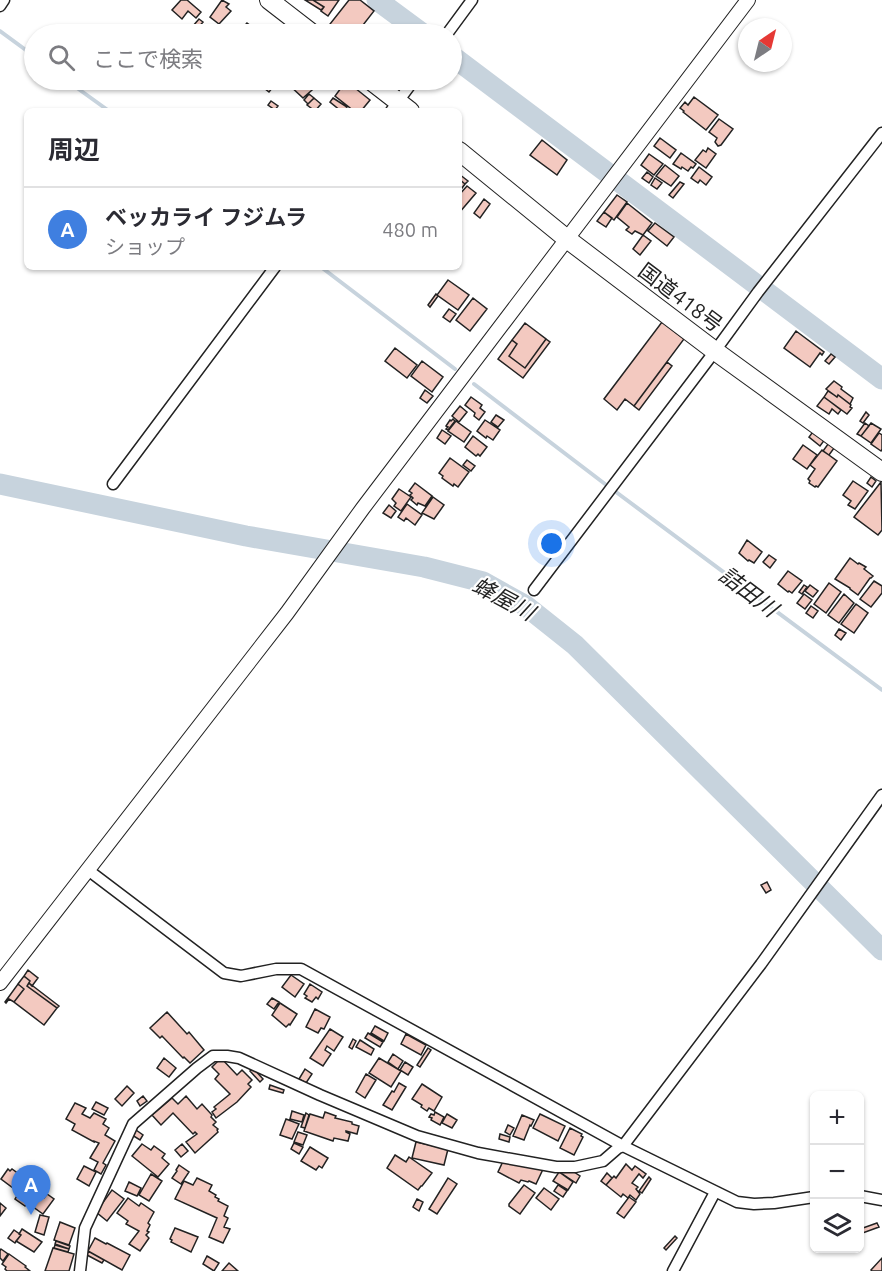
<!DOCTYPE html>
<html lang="ja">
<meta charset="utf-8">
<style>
body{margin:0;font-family:Ubuntu,"Noto Sans JP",sans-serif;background:#f7f7f7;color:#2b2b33}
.controls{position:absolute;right:18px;bottom:18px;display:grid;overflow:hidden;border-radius:9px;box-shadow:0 2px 4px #0004}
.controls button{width:54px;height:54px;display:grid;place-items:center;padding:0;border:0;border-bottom:2px solid #e1e1e2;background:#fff;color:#2b2b33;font:30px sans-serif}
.compass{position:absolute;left:738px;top:18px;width:54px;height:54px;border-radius:50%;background:#fff;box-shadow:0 2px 4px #0004;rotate:35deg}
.you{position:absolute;left:552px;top:544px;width:21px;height:21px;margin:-15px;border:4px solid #fff;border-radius:50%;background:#1a73e8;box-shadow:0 0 0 9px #1a73e833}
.badge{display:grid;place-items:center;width:39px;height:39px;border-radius:50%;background:#c62828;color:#fff;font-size:20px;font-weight:700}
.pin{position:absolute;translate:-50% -50px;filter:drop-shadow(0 2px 3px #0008)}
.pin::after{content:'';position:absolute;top:32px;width:21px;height:18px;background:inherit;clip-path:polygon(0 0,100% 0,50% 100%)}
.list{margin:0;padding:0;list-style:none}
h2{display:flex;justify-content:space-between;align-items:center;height:78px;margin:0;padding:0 24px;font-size:26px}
h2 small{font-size:20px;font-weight:400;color:#7c7c81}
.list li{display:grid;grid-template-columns:39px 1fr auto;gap:18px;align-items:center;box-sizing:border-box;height:84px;padding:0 24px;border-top:2px solid #e1e1e2}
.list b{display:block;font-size:22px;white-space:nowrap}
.list p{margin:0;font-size:20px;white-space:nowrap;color:#7c7c81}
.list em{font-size:20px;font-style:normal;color:#7c7c81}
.icon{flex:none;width:33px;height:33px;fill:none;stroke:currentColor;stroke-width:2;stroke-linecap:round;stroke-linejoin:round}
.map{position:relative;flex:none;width:882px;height:1271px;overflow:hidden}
.search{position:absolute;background:#fff;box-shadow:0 2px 4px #0004;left:24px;top:24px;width:438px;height:66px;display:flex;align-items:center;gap:15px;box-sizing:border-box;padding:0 21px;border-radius:33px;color:#7c7c81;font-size:22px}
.panel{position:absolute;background:#fff;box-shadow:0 2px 4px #0004;left:24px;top:108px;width:438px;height:162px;border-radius:9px}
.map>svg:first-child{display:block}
</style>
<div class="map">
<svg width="882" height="1271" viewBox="0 0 882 1271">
<rect width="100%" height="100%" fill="#fff"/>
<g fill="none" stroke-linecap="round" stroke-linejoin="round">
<path stroke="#c7d3dd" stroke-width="4" d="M 0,31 L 34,56
M 66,80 L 109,111
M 321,267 L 455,369
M 474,384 L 605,484
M 616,492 L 882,690"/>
<path stroke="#c7d3dd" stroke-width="21" d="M 377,0 L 423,34
M 452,56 L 882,379
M 0,484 L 246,536 L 424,567 L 483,582 L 526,606 L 575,645 L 882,950"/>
</g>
<path fill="#f3c9c0" stroke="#222" stroke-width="1.5" d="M 181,0 L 187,0 L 201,12 L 196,18 L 188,11 L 182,19 L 172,10 Z
M 222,0 L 229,4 L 226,7 L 231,11 L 219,24 L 210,17 Z
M 305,0 L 313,0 L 324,7 L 321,10 Z
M 313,0 L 339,0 L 328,16 L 321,11 L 324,7 Z
M 349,0 L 360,0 L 374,11 L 356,34 L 344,34 L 330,24 Z
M 199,19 L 203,22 L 197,29 L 193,26 Z
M 247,23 L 262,34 L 237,34 Z
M 236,80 L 249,80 L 244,86 Z
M 289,80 L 300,80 L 312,90 L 303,98 L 286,82 Z
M 267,83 L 273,87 L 269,92 L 264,88 Z
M 350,84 L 370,100 L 361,111 L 354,111 L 335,96 L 341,88 L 342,89 L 345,85 L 348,87 Z
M 309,94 L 314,98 L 308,104 L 304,100 Z
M 694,97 L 718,115 L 706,130 L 683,112 L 684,111 L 680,108 L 685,102 L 688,105 Z
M 314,98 L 321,104 L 315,111 L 307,105 Z
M 333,98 L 347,107 L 344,111 L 341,111 L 330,102 Z
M 271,101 L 278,106 L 275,110 L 268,105 Z
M 719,119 L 733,129 L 721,145 L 718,146 L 715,142 L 717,138 L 709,132 Z
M 660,138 L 676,150 L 670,158 L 654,146 Z
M 542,140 L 567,160 L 557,175 L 530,155 Z
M 708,148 L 716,154 L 706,168 L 695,160 L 703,150 L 706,152 Z
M 681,153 L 696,164 L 693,168 L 691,167 L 688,171 L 682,167 L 681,169 L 673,164 Z
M 649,154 L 663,164 L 654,175 L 641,165 Z
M 665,165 L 679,176 L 671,186 L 656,176 Z
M 699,167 L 712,177 L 706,185 L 700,180 L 698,183 L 691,178 Z
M 647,172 L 653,177 L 649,183 L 642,178 Z
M 459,174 L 468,181 L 465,184 L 459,179 Z
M 655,178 L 662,183 L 657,189 L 651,185 Z
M 459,179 L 465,184 L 459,192 Z
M 680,182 L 684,184 L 673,198 L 669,195 Z
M 467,186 L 476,193 L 459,213 L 459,195 Z
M 617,195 L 627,202 L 614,220 L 604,212 Z
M 484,199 L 490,204 L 480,218 L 474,213 Z
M 627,203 L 652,223 L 643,235 L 635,231 L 632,234 L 626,230 L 629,227 L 617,217 Z
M 604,212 L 612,218 L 606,227 L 597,221 Z
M 655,223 L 674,237 L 667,246 L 648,231 Z
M 643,235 L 651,241 L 640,255 L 633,249 Z
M 448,280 L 469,295 L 458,310 L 437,295 Z
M 436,294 L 438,296 L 430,307 L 428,305 Z
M 473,298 L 487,309 L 470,331 L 456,320 Z
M 449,309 L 456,314 L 450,322 L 443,317 Z
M 662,322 L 684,339 L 634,406 L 625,399 L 617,410 L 604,399 Z
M 525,323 L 546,339 L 525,368 L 509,356 L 517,344 L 512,340 Z
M 796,331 L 824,352 L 822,355 L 820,353 L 810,367 L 784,348 Z
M 546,339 L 550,342 L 523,378 L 498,359 L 512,340 L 517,344 L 509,356 L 525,368 Z
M 395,348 L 417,365 L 407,378 L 385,361 Z
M 831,354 L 835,357 L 829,364 L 825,361 Z
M 422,361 L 443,377 L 432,392 L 411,376 Z
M 667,362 L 672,366 L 639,410 L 634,406 Z
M 834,381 L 842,387 L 841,389 L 853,398 L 850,404 L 838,395 L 837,397 L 826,389 Z
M 425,390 L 433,396 L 427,403 L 420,398 Z
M 828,391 L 837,397 L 838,395 L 851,405 L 850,407 L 852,408 L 847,414 L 824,397 Z
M 471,397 L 482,405 L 480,408 L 485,412 L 479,420 L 474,416 L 475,413 L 465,405 Z
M 824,397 L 841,410 L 838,414 L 832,409 L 829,414 L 817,406 Z
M 460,406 L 467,412 L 459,422 L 452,416 Z
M 866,412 L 869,415 L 863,423 L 860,421 Z
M 496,415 L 504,420 L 498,427 L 491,422 Z
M 453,419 L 455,421 L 448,430 L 446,429 L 448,427 L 446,426 L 450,420 L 451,421 Z
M 485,420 L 500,430 L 493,440 L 487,436 L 486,438 L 477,431 Z
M 456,421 L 471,432 L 464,442 L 448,431 Z
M 865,423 L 869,426 L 861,436 L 857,434 Z
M 871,423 L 881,429 L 871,443 L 861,436 Z
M 815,429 L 826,438 L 820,446 L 809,437 Z
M 442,430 L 451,436 L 445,444 L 437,438 Z
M 879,433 L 882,435 L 882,449 L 881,451 L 871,444 Z
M 473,436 L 487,447 L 480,456 L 478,454 L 476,456 L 465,447 Z
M 831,440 L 837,444 L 829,455 L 823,451 Z
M 803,445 L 817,455 L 807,469 L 793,459 Z
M 822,450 L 837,461 L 818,487 L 816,486 L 815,487 L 809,483 L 810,481 L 808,479 L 815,469 L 810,465 Z
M 450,458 L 469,472 L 458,487 L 454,484 L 453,486 L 442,478 L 443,476 L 439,473 Z
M 467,460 L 475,466 L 471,471 L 463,465 Z
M 871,477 L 876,481 L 872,487 L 867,483 Z
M 853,481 L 868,491 L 855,509 L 848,505 L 851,501 L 843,495 Z
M 881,482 L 882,530 L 878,535 L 854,517 Z
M 415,483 L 432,496 L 425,506 L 418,503 L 417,505 L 411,500 L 413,498 L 410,495 L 412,493 L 409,491 Z
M 399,489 L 411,497 L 401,511 L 394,506 L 396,503 L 392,499 Z
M 433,497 L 444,505 L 434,519 L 422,513 Z
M 407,504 L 422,515 L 415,525 L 406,518 L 404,521 L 398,517 Z
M 389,505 L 396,511 L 391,518 L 383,513 Z
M 747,540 L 762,552 L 754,563 L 749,560 L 748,561 L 739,553 Z
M 769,555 L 776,560 L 770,568 L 763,562 Z
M 850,558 L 858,564 L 859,563 L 866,567 L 864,569 L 873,576 L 871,578 L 870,578 L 858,595 L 850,589 L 850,588 L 835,579 Z
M 788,571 L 802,581 L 792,593 L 789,591 L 788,592 L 778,584 Z
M 874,581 L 882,586 L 882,593 L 871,607 L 860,599 Z
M 829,583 L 841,592 L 826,613 L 814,604 Z
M 804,585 L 807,587 L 802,594 L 799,592 Z
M 810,585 L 818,591 L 813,597 L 805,591 Z
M 804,594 L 812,600 L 805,609 L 797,603 Z
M 844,594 L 854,603 L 839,623 L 828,615 Z
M 856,604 L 868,613 L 854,633 L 841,624 Z
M 811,606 L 818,611 L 813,618 L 806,613 Z
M 839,629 L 846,633 L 841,640 L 835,635 Z
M 767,882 L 771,890 L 766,893 L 761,885 Z
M 28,970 L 38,978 L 32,986 L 29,983 L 30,981 L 24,976 Z
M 291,975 L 304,984 L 295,997 L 282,987 Z
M 24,976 L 30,981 L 27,986 L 57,1008 L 44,1025 L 14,1002 L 24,989 L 18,984 Z
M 29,983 L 59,1006 L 57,1008 L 27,986 Z
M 18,984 L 24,989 L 14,1002 L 9,999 L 6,1003 L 5,1002 Z
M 310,984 L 322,992 L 318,999 L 316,997 L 312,1002 L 305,998 L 307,996 L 304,994 Z
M 272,998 L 279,1002 L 274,1009 L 267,1004 Z
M 280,1003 L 297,1014 L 290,1025 L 289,1024 L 286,1027 L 272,1015 Z
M 315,1009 L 330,1017 L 324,1029 L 321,1028 L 318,1033 L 306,1027 Z
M 167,1012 L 187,1034 L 189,1032 L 204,1050 L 190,1063 L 184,1057 L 183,1058 L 162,1036 L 160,1038 L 150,1028 Z
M 375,1026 L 388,1033 L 384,1041 L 371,1033 Z
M 330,1029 L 343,1037 L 334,1051 L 327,1046 L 325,1050 L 331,1054 L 323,1066 L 310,1058 Z
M 368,1033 L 383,1042 L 380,1047 L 365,1038 Z
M 406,1034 L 426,1045 L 421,1055 L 401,1044 Z
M 353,1039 L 356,1041 L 352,1049 L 349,1047 Z
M 360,1040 L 374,1049 L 371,1055 L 356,1047 Z
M 428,1048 L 431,1050 L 420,1067 L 417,1065 Z
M 393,1054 L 403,1061 L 398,1069 L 388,1062 Z
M 164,1058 L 176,1068 L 169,1077 L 157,1068 Z
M 221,1058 L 237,1075 L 242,1070 L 252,1080 L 248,1084 L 251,1087 L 237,1102 L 216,1118 L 212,1112 L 216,1109 L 214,1107 L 230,1094 L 215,1079 L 219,1074 L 212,1067 Z
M 379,1058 L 401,1071 L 391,1087 L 369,1073 Z
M 405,1062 L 413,1067 L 408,1075 L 400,1070 Z
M 253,1068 L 263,1079 L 260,1082 L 250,1071 Z
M 305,1069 L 312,1074 L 306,1083 L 299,1079 Z
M 366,1074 L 376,1080 L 365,1098 L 356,1092 Z
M 399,1083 L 406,1087 L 392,1110 L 383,1105 L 392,1091 L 394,1092 Z
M 422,1084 L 442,1097 L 434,1111 L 429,1108 L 427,1111 L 421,1107 L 422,1105 L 412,1099 Z
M 270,1085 L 284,1090 L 283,1093 L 269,1089 Z
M 127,1086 L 134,1093 L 122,1106 L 115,1099 Z
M 143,1096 L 147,1101 L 140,1106 L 137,1101 Z
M 186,1096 L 197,1109 L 202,1104 L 212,1115 L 211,1117 L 216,1122 L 213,1125 L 218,1129 L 217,1130 L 218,1132 L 195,1153 L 186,1142 L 197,1134 L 195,1132 L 193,1134 L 173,1113 L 161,1125 L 152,1115 L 172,1098 L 178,1104 Z
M 96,1102 L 108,1108 L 104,1115 L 92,1109 Z
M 75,1103 L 86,1108 L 82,1114 L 90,1118 L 94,1113 L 106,1119 L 103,1124 L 109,1128 L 105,1135 L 115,1141 L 103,1163 L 106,1165 L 101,1174 L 94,1170 L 98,1162 L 90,1158 L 99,1143 L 94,1141 L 94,1142 L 72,1130 L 75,1124 L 66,1119 Z
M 292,1111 L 304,1115 L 302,1122 L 290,1119 Z
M 325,1112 L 336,1116 L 335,1118 L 352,1122 L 352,1124 L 359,1126 L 357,1134 L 346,1131 L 346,1132 L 350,1134 L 348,1141 L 334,1138 L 333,1141 L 304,1131 L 310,1114 L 323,1118 Z
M 435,1112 L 444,1117 L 440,1125 L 431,1120 L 432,1118 L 429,1117 L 431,1114 L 434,1115 Z
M 306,1113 L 309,1115 L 305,1128 L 301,1127 Z
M 447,1114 L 457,1120 L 452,1128 L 442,1123 Z
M 540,1114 L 565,1126 L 558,1141 L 533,1128 Z
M 522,1115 L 534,1120 L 531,1126 L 530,1125 L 524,1140 L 513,1136 Z
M 286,1119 L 299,1124 L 292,1139 L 280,1135 Z
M 508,1125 L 514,1128 L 510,1135 L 505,1132 Z
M 570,1128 L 582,1134 L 581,1136 L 583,1137 L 574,1155 L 560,1148 Z
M 136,1130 L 143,1135 L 140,1140 L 132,1135 Z
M 298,1132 L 307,1135 L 303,1145 L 294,1142 Z
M 500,1134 L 510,1137 L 509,1142 L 499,1139 Z
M 416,1142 L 448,1149 L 444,1165 L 412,1158 Z
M 294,1143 L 303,1147 L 299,1154 L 291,1149 Z
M 142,1144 L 151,1150 L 154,1146 L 165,1154 L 162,1158 L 169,1164 L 158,1177 L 132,1156 Z
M 182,1144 L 188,1151 L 181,1157 L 175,1150 Z
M 310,1147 L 328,1158 L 322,1168 L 319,1166 L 316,1170 L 301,1161 Z
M 395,1155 L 406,1162 L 409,1157 L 432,1173 L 422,1186 L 421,1186 L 418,1190 L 387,1168 Z
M 506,1155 L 545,1165 L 536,1184 L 529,1181 L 528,1182 L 521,1180 L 519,1183 L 498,1172 Z
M 626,1164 L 632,1170 L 635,1166 L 646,1174 L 643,1178 L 639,1174 L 632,1183 L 638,1187 L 636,1189 L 640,1194 L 636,1200 L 630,1195 L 628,1198 L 623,1194 L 621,1197 L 606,1185 L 614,1176 L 616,1178 Z
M 179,1165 L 189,1172 L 181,1184 L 172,1178 L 177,1171 L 176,1170 Z
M 84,1166 L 96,1172 L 89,1186 L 77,1179 Z
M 565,1166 L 580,1176 L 576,1183 L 561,1173 Z
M 8,1169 L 10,1171 L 12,1169 L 27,1180 L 20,1190 L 17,1187 L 16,1189 L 13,1187 L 13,1188 L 1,1179 Z
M 559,1172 L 573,1182 L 568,1190 L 553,1181 Z
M 607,1173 L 612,1178 L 606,1185 L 601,1181 Z
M 151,1174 L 162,1181 L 149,1201 L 139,1195 Z
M 649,1177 L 651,1179 L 642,1193 L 639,1191 Z
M 197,1178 L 212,1185 L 209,1191 L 216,1195 L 215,1197 L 219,1199 L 218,1201 L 228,1206 L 224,1216 L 228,1218 L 224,1227 L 230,1229 L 223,1243 L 209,1237 L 217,1218 L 175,1199 L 184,1181 L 193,1185 Z
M 448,1178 L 457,1184 L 437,1214 L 429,1209 Z
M 129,1182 L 141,1188 L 137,1196 L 125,1191 Z
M 524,1185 L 535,1193 L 520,1214 L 509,1206 L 509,1204 Z
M 558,1185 L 567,1191 L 563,1197 L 554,1191 Z
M 544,1188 L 559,1199 L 551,1210 L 536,1198 Z
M 112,1190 L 124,1199 L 107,1221 L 96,1212 Z
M 20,1191 L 31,1198 L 25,1206 L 15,1199 Z
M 37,1193 L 44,1198 L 47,1194 L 54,1199 L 43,1214 L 29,1204 Z
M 629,1197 L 636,1202 L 624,1218 L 617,1213 Z
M 128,1198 L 139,1206 L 141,1203 L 154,1212 L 148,1223 L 150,1225 L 147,1231 L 149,1232 L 146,1235 L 149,1238 L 140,1251 L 129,1244 L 139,1231 L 126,1224 L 128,1221 L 117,1213 Z
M 417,1199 L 423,1202 L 419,1211 L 413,1207 Z
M 0,1203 L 6,1208 L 0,1216 Z
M 40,1215 L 49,1217 L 44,1235 L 35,1232 Z
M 60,1222 L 75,1228 L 69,1245 L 54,1240 Z
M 877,1223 L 879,1227 L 860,1234 L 860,1229 Z
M 175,1228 L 198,1237 L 191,1252 L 171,1242 L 172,1240 L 170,1239 Z
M 22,1229 L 42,1242 L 34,1252 L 16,1241 L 21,1235 L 19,1234 Z
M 14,1230 L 21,1235 L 15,1243 L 8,1238 Z
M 675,1236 L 677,1238 L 666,1250 L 664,1248 Z
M 95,1238 L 106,1244 L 107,1243 L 130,1255 L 122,1270 L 88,1251 Z
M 56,1241 L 70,1246 L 69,1249 L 55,1244 Z
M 55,1245 L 69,1249 L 68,1252 L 54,1248 Z
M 53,1248 L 74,1254 L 69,1271 L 45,1271 Z
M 1,1249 L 8,1254 L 3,1261 L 0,1258 L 0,1251 Z
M 88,1251 L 104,1260 L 102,1263 L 87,1255 Z
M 9,1254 L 26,1266 L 25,1267 L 30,1271 L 7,1271 L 5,1269 L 6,1267 L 2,1264 Z
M 207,1256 L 219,1263 L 214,1271 L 203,1264 Z
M 882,1258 L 882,1271 L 872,1271 L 871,1270 Z
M 229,1263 L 238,1271 L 222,1271 Z"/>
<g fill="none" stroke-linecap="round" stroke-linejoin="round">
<defs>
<path id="minor" d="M 0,6 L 4,0
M 447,34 L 472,0
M 391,111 L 414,80
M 113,484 L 275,267
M 534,590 L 715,351 L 758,292 L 882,133
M 88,870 L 224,973 L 241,976 L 276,969 L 301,969 L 623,1146 L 737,1202 L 754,1204 L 774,1203 L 814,1197
M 860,1196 L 882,1200
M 80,1271 L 85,1228 L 133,1124 L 197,1068 L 213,1056 L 227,1056 L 239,1058 L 320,1095 L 417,1136 L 478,1153 L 556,1167 L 575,1167 L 603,1161 L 618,1148 L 623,1146 L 761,964 L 882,795
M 673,1271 L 715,1192"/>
<path id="tertiary" d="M 0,983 L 287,613 L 363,508 L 748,0"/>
<path id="trunk" d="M 269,0 L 313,34
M 370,80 L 410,111
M 459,151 L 567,239 L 715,351 L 882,472"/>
</defs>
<use href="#minor" stroke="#222" stroke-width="13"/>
<use href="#tertiary" stroke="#222" stroke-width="16"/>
<use href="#trunk" stroke="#222" stroke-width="20"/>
<use href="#minor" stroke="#fff" stroke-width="10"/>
<use href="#tertiary" stroke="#fff" stroke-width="14"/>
<use href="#trunk" stroke="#fff" stroke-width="18"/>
</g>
<g text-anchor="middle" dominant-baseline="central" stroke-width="4.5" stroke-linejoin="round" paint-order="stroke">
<g font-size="21" fill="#222" stroke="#fff">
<text transform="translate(681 297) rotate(37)">国道418号</text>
</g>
<g font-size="22" font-style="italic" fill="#222" stroke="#fff">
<text transform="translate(749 591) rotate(37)">詰田川</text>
<text transform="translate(504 598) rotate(28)">蜂屋川</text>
</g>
</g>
</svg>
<div class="controls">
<button>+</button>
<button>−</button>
<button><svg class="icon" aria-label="layers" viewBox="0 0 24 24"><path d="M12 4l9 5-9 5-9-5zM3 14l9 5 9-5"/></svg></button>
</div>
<svg class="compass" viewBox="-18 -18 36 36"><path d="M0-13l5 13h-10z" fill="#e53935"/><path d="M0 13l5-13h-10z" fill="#7c7c81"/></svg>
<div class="you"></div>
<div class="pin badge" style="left:31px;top:1215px;background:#3f7fe0">A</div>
<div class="search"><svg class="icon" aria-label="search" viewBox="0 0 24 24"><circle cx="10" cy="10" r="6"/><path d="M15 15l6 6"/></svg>ここで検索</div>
<section class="panel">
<h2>周辺<small></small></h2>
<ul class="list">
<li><span class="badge" style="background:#3f7fe0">A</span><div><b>ベッカライ フジムラ</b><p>ショップ</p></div><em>480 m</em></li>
</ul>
</section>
</div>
